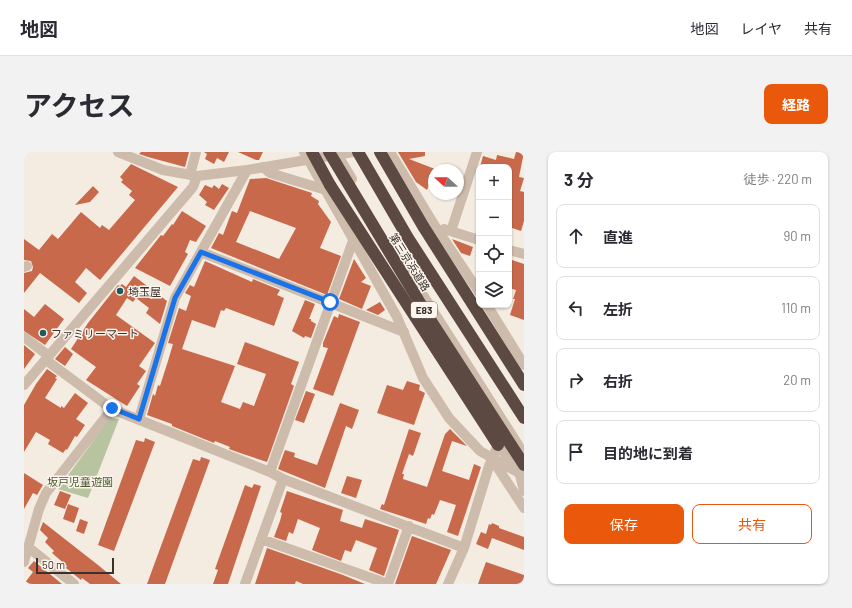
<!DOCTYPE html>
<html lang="ja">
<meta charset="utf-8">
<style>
body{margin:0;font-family:Barlow,"Noto Sans JP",sans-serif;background:#f2f2f3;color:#2b2b33}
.controls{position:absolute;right:12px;top:12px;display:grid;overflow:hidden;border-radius:8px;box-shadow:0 1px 3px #0004}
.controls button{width:36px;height:36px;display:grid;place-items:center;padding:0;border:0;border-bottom:1px solid #e1e1e2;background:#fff;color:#2b2b33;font:20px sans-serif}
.compass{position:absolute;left:404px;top:12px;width:36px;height:36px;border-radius:50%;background:#fff;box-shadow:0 1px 3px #0004;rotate:291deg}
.scale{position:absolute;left:12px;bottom:10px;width:78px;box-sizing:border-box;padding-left:4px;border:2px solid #3b302b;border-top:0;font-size:11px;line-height:14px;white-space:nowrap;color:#3b302b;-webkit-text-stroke:3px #fbf5ee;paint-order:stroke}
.stop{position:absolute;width:12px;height:12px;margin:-9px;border:3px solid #1a73e8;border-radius:50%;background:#fff}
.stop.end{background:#1a73e8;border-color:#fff;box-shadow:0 1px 4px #0008}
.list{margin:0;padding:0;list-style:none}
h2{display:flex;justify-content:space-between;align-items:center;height:52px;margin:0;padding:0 16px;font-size:17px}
h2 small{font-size:13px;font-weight:400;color:#7c7c81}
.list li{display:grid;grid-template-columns:26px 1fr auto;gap:12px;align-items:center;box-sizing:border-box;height:64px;margin:0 8px 8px;padding:0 8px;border:1px solid #e1e1e2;border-radius:8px}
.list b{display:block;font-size:15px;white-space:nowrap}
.list em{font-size:13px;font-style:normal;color:#7c7c81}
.actions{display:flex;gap:8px;padding:12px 16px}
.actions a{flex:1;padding:9px 0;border:1px solid #ea580c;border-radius:8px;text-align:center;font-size:14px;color:#ea580c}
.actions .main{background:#ea580c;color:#fff}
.icon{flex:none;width:22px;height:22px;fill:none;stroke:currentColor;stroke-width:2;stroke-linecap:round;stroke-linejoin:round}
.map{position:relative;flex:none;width:500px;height:432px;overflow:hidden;border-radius:8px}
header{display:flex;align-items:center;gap:24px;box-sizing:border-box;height:56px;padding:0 20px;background:#fff;border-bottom:1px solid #e1e1e2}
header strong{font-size:19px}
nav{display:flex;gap:22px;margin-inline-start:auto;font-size:14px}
.intro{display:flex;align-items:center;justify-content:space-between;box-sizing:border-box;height:96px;padding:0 24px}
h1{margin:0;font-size:28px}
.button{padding:10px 18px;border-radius:8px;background:#ea580c;color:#fff;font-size:14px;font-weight:700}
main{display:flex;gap:24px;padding:0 24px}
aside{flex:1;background:#fff;border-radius:8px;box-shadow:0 1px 3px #0004}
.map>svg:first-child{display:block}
</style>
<header>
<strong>地図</strong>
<nav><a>地図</a><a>レイヤ</a><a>共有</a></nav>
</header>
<div class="intro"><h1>アクセス</h1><a class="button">経路</a></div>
<main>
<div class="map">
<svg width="500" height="432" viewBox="0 0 500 432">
<rect width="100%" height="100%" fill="#f4ebe1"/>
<path fill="#b8c4a0" d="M 86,266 L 95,267 L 64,346 L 34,337 Z"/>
<path fill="#c8694b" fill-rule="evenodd" d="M 117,0 L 165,0 L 161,15 L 124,5 L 115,2 Z
M 180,0 L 205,0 L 200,10 L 193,6 L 190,12 L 181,7 L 183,2 Z
M 214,0 L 239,0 L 235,8 L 232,8 Z
M 374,0 L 401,0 L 401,4 L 385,7 L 411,17 L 403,38 L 392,30 Z
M 492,0 L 500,0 L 495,25 L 500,26 L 496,39 L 500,40 L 500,69 L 497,79 L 485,75 L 485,15 L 456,15 L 459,4 L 472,8 L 473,3 L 490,7 Z
M 107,12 L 154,35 L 76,128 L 62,116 L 51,130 L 63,141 L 55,151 L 16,121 L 0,141 L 0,121 L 8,119 L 9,115 L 7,109 L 0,108 L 0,87 L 15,98 L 28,82 L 34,87 L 57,60 L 76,76 L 78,73 L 85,78 L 111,48 L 105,43 L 108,39 L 97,30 L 99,28 L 96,25 Z
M 242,26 L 288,41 L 287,44 L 295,49 L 294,52 L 307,70 L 296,96 L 317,104 L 303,143 L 187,96 L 195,81 L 199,83 L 208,59 L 213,61 L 226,27 ZM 226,59 L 272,76 L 255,107 L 212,90 Z
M 198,32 L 205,36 L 190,58 L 181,53 L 183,50 L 175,43 L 181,33 L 188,36 L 190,33 L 195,37 Z
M 69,34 L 75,40 L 66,50 L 51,53 Z
M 158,59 L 182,74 L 172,90 L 166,88 L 161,100 L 164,102 L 146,134 L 111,116 L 137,83 L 139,84 L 148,72 L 149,73 Z
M 428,87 L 449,95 L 446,104 L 437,101 Z
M 330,107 L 342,126 L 337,130 L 347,134 L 338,157 L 315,147 Z
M 485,107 L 500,112 L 500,168 L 486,163 L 491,147 L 489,147 L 492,138 L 485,136 Z
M 181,109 L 228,130 L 229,127 L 256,138 L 253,143 L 260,146 L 250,174 L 202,156 L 200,159 L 197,158 L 191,176 L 168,168 L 158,197 L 211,214 L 197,250 L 216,257 L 219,250 L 230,254 L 242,222 L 213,212 L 221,190 L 275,210 L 267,232 L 270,234 L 243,310 L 219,302 L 205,297 L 206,295 L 191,289 L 190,291 L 148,274 L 148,272 L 123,263 L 129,242 L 131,244 L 134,233 L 136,234 L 144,209 L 149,192 L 144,191 L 155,156 L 162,159 L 167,144 L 161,141 L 166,133 L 170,135 Z
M 110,124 L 143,149 L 136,172 L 122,161 L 125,156 L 112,146 L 109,150 L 103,146 L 92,163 L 131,191 L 115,214 L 122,219 L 113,232 L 116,234 L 103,254 L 62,228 L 72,215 L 47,197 L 64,171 L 94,133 L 96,134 L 98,132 L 102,135 Z
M 281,148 L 291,152 L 285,167 L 287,167 L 287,169 L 292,172 L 287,186 L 281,184 L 280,186 L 268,179 Z
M 356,150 L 361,158 L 354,163 L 342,158 Z
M 21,152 L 40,167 L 21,193 L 0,179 L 0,157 L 10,165 Z
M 315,162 L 336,170 L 309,244 L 289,237 L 304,196 L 299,195 L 299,191 L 310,164 L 314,166 Z
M 0,193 L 11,202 L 0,217 Z
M 41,195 L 49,202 L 41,214 L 31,207 Z
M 23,217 L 33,224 L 31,226 L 33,227 L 21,246 L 37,256 L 37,254 L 40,256 L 51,241 L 64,251 L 52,267 L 61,273 L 53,285 L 51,284 L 43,298 L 42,297 L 39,301 L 24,292 L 26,288 L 12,280 L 0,300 L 0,253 L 12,232 Z
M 383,229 L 396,233 L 395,238 L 401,241 L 390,273 L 353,261 L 363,233 L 379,238 Z
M 282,239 L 291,242 L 280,271 L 271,268 Z
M 316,251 L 335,258 L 328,277 L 322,274 L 301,336 L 254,317 L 261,298 L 271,301 L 270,305 L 293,313 Z
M 385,277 L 397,281 L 389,304 L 385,302 L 378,322 L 380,322 L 379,327 L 403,335 L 421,282 L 426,277 L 443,294 L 428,289 L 418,319 L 445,328 L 450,312 L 457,315 L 434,384 L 423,380 L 432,353 L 416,348 L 410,363 L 408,362 L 406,367 L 404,366 L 402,372 L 356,357 L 358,352 L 360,353 Z
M 121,286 L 131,290 L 90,399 L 74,393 L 112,288 L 120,290 Z
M 177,305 L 186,308 L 141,432 L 123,432 L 169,307 L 176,309 Z
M 0,321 L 19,333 L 13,343 L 9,341 L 0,357 Z
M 323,324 L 338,328 L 332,346 L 317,341 Z
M 230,332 L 237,334 L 204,432 L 189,432 L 194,418 L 191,417 L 221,333 L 228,336 Z
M 36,339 L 47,343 L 41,357 L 30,353 Z
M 263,339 L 319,358 L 316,369 L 338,376 L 341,367 L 375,378 L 360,424 L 345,418 L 353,396 L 332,388 L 327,400 L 321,398 L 317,409 L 288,398 L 296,376 L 274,367 L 269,382 L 265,380 L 262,389 L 250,385 L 256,369 L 258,361 L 256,360 Z
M 44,352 L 55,356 L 50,371 L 39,367 Z
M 56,367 L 64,370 L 60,382 L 52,379 Z
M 19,370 L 74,413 L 97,432 L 66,432 L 58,426 L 57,428 L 42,416 L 43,414 L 28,401 L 30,399 L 21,390 L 24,386 L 16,378 Z
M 468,371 L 475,374 L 475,376 L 500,385 L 500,398 L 468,386 L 464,397 L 452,392 L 457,380 L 462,382 L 465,372 L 467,373 Z
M 388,384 L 427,398 L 412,432 L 371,432 Z
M 243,396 L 319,423 L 341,432 L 279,432 L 272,429 L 271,432 L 231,432 Z
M 10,409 L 38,432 L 0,432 L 9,420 L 4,416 Z
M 462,410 L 500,423 L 500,432 L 454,432 Z"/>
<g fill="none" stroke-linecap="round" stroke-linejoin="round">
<path stroke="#cdbbac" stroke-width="10" d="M 94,0 L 139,18 L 173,24
M 239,15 L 246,21 L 302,38
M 166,23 L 172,0
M 420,77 L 455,88
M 427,79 L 453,0
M 485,98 L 500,102
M 177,100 L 380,180
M 0,115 L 3,114
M 0,185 L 25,204
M 22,208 L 88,257 L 246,320 L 259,327 L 440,396
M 115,267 L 151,146 L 223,18
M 468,307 L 500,356
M 246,320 L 330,86
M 237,387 L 364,432
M 4,395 L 50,432
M 0,410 L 15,357 L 22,341 L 88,257
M 221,432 L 259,327
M 364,432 L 385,374
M 424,432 L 440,396 L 465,314 L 474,293"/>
<path stroke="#cdbbac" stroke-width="10" d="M 280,0 L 373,165 L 399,226 L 425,266 L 456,299 L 495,321 L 500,321
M 312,0 L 328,27
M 366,0 L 411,74 L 455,140
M 366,91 L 500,302
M 463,153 L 500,213
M 0,233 L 169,35 L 173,24 L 223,18 L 329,0
M 474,293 L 492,317
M 494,315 L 500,339"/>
<path stroke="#5c4a42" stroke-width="12" d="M 334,0 L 384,86 L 500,266
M 356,0 L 399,74 L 500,233
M 306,33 L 474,293"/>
<path stroke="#5c4a42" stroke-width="12" d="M 288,0 L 306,33
M 305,0 L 405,166 L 500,313"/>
</g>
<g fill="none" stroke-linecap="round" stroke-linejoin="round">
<path stroke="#1a73e8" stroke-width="5" d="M 88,256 L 115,267 L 151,146 L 177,100 L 306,150"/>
</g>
<g fill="#1f5a5e" stroke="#fbf5ee" stroke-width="1.5">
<circle cx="96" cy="139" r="4"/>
<circle cx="19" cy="181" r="4"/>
</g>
<g text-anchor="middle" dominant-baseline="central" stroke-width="3" stroke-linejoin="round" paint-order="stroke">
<rect fill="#fbf5ee" stroke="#756b66" stroke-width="1" x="387" y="150" width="26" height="16" rx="3"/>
<g font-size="10" font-weight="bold" fill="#3b302b">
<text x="400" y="158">E83</text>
</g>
<g font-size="11" fill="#3b302b" stroke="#fbf5ee">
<text transform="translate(386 110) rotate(58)">第三京浜道路</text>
</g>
<g font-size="11" fill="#3b302b" stroke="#fbf5ee" text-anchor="start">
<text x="104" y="139">埼玉屋</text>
<text x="27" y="181">ファミリーマート</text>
</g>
<g font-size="11" fill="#4a5a2e" stroke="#fbf5ee">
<text x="56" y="329">坂戸児童遊園</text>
</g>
</g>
</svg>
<div class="controls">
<button>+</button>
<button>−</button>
<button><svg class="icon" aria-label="locate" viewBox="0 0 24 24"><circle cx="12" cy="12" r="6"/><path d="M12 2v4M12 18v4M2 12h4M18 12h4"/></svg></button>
<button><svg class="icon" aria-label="layers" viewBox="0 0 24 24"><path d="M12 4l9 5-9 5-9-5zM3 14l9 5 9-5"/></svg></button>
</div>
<svg class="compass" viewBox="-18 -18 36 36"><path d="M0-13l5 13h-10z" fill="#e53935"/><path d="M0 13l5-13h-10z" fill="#7c7c81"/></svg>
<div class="scale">50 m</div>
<div class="stop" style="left:306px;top:150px"></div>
<div class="stop end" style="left:88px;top:256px"></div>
</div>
<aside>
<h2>3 分<small>徒歩 · 220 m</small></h2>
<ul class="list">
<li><svg class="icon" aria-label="ahead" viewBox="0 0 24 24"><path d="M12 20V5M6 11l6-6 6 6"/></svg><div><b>直進</b></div><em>90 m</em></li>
<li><svg class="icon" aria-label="left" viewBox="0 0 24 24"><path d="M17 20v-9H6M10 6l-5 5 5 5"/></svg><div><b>左折</b></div><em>110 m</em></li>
<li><svg class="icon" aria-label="right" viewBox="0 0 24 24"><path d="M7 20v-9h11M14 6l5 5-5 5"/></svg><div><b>右折</b></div><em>20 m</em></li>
<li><svg class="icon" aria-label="arrive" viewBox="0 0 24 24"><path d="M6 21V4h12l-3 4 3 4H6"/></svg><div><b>目的地に到着</b></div></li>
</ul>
<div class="actions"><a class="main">保存</a><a>共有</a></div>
</aside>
</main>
